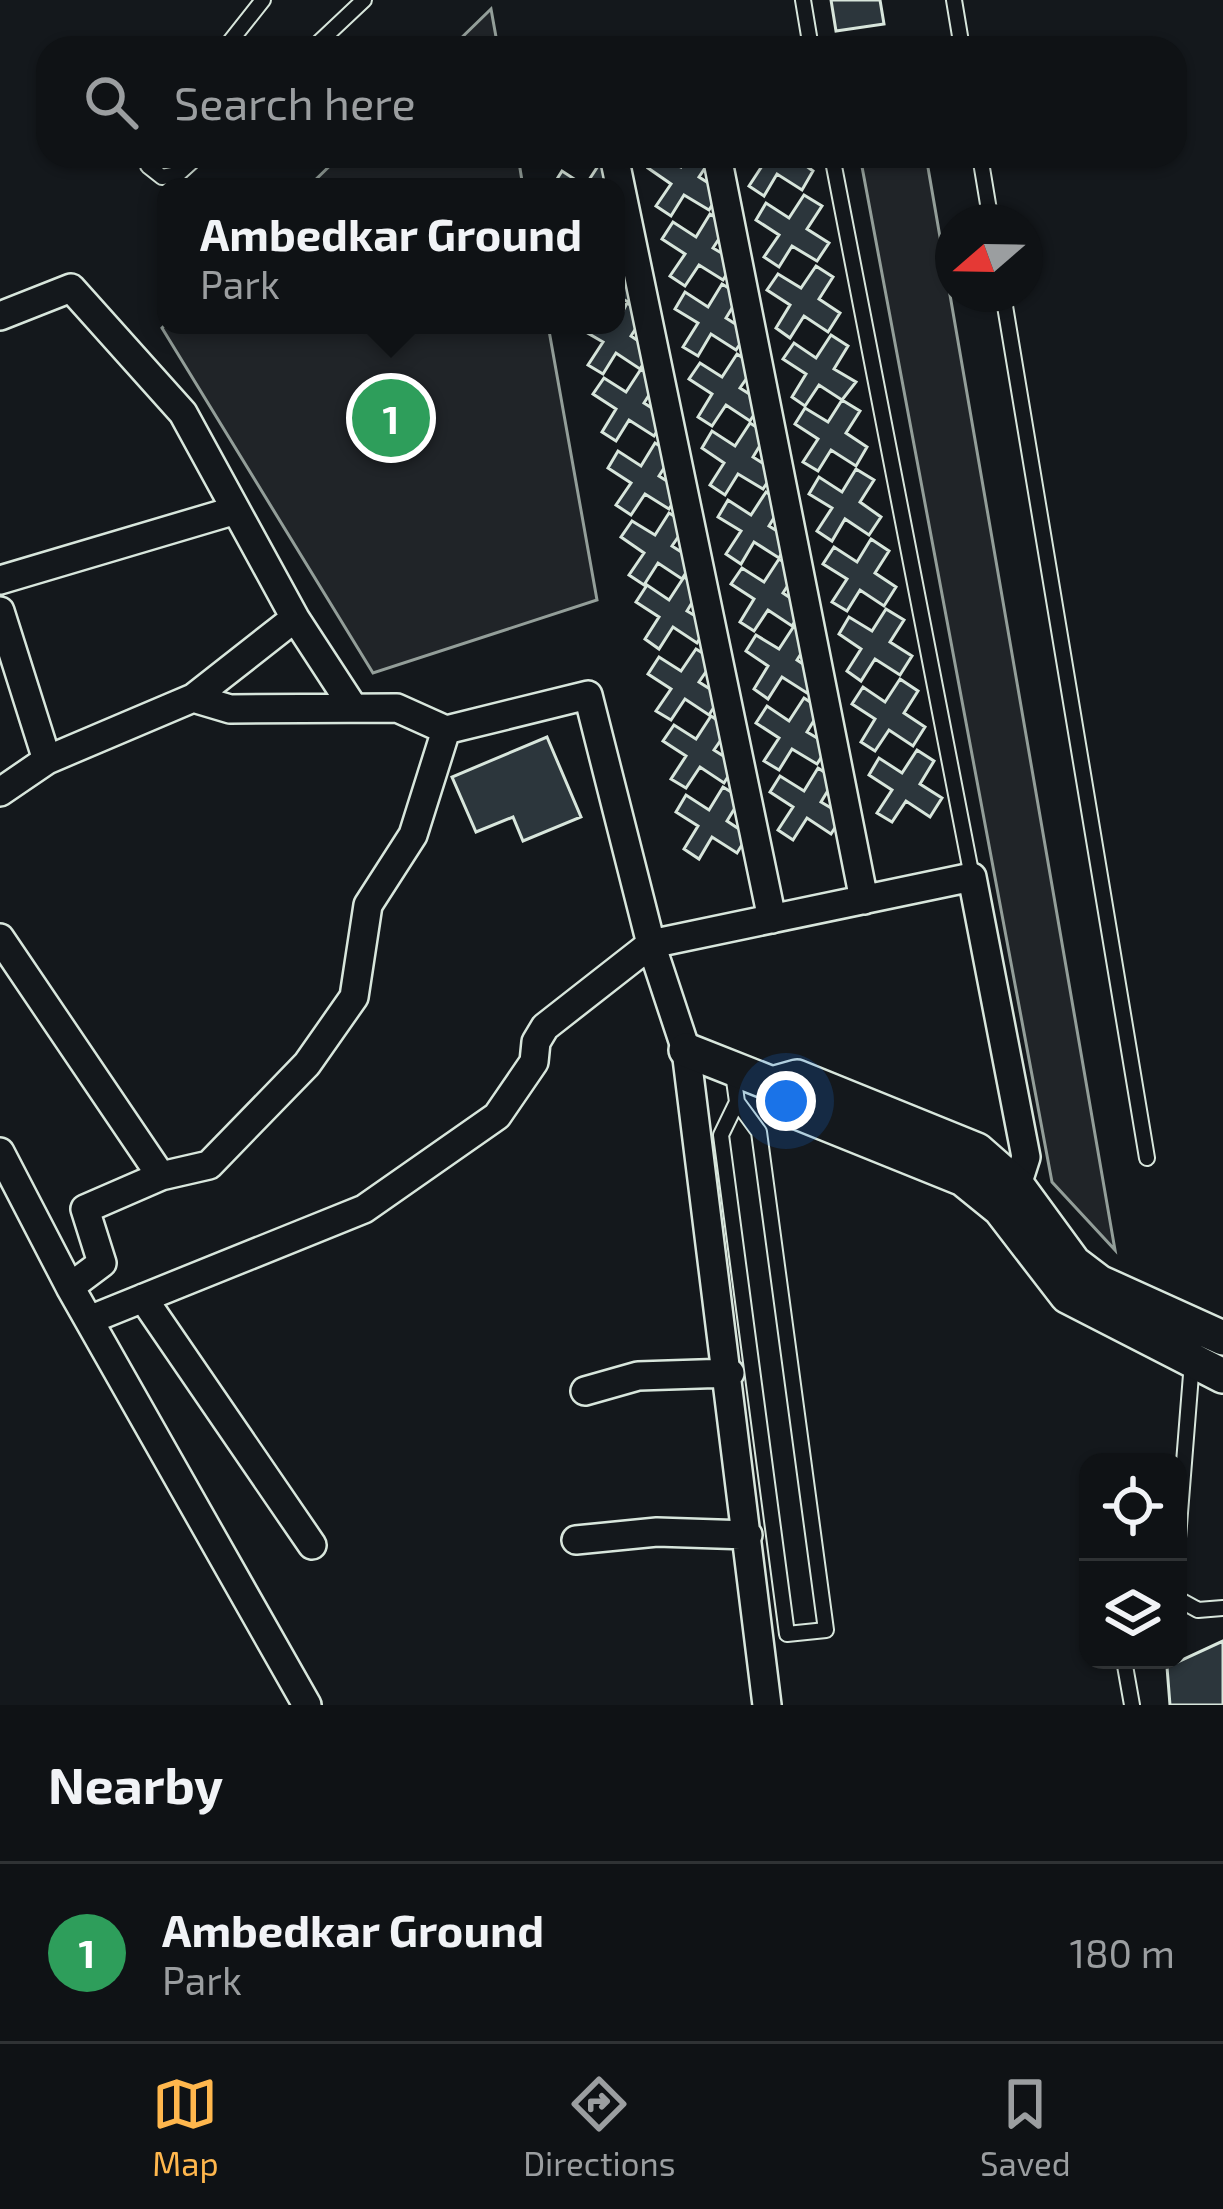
<!DOCTYPE html>
<style>
body{margin:0;font-family:"Exo 2",sans-serif;background:#1d2022;color:#f1f3f6}
.controls{position:absolute;right:36px;bottom:36px;display:grid;overflow:hidden;border-radius:24px;box-shadow:0 3px 9px #0004}
.controls button{width:108px;height:108px;display:grid;place-items:center;padding:0;border:0;border-bottom:3px solid #2f3234;background:#0f1215;color:#f1f3f6;font:60px sans-serif}
.compass{position:absolute;left:935px;top:204px;width:108px;height:108px;border-radius:50%;background:#0f1215;box-shadow:0 3px 9px #0004;rotate:250deg}
.you{position:absolute;left:786px;top:1101px;width:42px;height:42px;margin:-30px;border:9px solid #fff;border-radius:50%;background:#1a73e8;box-shadow:0 0 0 18px #1a73e833}
.badge{display:grid;place-items:center;width:78px;height:78px;border-radius:50%;background:#ffb74d;color:#fff;font-size:39px;font-weight:700}
.pin{position:absolute;translate:-50% -50%;border:6px solid #fff;box-shadow:0 3px 12px #0006}
.popup{position:absolute;left:157px;top:178px;width:468px;height:156px;box-sizing:border-box;display:grid;place-content:center;border-radius:24px;background:#0f1215;filter:drop-shadow(0 3px 9px #0005);font-size:39px;white-space:nowrap;color:#9b9ea0}
.popup b{font-size:45px;color:#f1f3f6}
.popup::after{content:'';position:absolute;left:50%;top:100%;margin-left:-24px;border:24px solid transparent;border-top-color:#0f1215}
.list{margin:0;padding:0;list-style:none}
h2{display:flex;justify-content:space-between;align-items:center;height:156px;margin:0;padding:0 48px;font-size:51px}
h2 small{font-size:39px;font-weight:400;color:#9b9ea0}
.list li{display:grid;grid-template-columns:78px 1fr auto;gap:36px;align-items:center;box-sizing:border-box;height:180px;padding:0 48px;border-top:3px solid #2f3234}
.list b{display:block;font-size:45px;white-space:nowrap}
.list p{margin:0;font-size:39px;white-space:nowrap;color:#9b9ea0}
.list em{font-size:39px;font-style:normal;color:#9b9ea0}
.icon{flex:none;width:66px;height:66px;fill:none;stroke:currentColor;stroke-width:2;stroke-linecap:round;stroke-linejoin:round}
.map{position:relative;flex:none;width:1223px;height:1705px;overflow:hidden}
.search{position:absolute;background:#0f1215;box-shadow:0 3px 9px #0004;left:36px;right:36px;top:36px;height:132px;display:flex;align-items:center;gap:30px;box-sizing:border-box;padding:0 42px;border-radius:36px;color:#9b9ea0;font-size:45px}
.sheet{height:336px;background:#0f1215}
nav{display:flex;justify-content:space-around;align-items:center;box-sizing:border-box;height:168px;border-top:3px solid #2f3234;background:#0f1215;font-size:33px;color:#9b9ea0}
nav a{display:grid;justify-items:center;gap:6px}
nav .on{color:#ffb74d}
.map>svg:first-child{display:block}
</style>
<div class="map">
<svg width="1223" height="1705" viewBox="0 0 1223 1705">
<rect width="100%" height="100%" fill="#14181c"/>
<path fill="#202428" stroke="#939e99" stroke-width="3" d="M 491,9 L 498,48 L 451,48 Z
M 340,156 L 518,156 L 523,187 L 308,187 Z
M 860,156 L 926,156 L 1115,1250 L 1052,1182 Z
M 166,324 L 548,325 L 597,600 L 373,673 L 162,328 Z"/>
<path fill="#2c363c" stroke="#d8e6dc" stroke-width="3" d="M 831,0 L 880,0 L 884,24 L 836,31 Z
M 656,156 L 681,167 L 688,156 L 713,156 L 699,177 L 721,191 L 709,210 L 684,195 L 671,216 L 656,206 L 671,184 L 648,168 Z
M 752,156 L 793,156 L 813,171 L 802,190 L 777,174 L 764,196 L 749,186 L 764,163 Z
M 600,163 L 617,174 L 609,187 L 552,187 L 562,171 L 585,186 Z
M 804,195 L 822,206 L 807,229 L 829,243 L 817,261 L 792,246 L 779,267 L 764,257 L 779,235 L 756,220 L 766,203 L 789,218 Z
M 710,214 L 728,225 L 713,248 L 735,261 L 723,280 L 699,265 L 685,286 L 670,276 L 685,254 L 662,239 L 673,222 L 696,237 Z
M 616,237 L 633,247 L 619,270 L 640,284 L 628,302 L 616,295 Z
M 816,266 L 833,277 L 819,299 L 840,313 L 828,332 L 804,316 L 790,338 L 776,328 L 790,305 L 767,290 L 778,274 L 801,288 Z
M 722,284 L 740,295 L 726,318 L 748,332 L 736,350 L 711,334 L 698,356 L 683,347 L 698,323 L 675,309 L 685,292 L 708,307 Z
M 627,303 L 645,314 L 631,336 L 652,350 L 640,369 L 616,353 L 603,374 L 588,365 L 603,342 L 579,328 L 616,325 Z
M 831,335 L 848,346 L 834,369 L 856,382 L 842,400 L 819,385 L 805,406 L 792,397 L 806,374 L 783,359 L 794,343 L 816,358 Z
M 737,354 L 755,366 L 740,388 L 762,402 L 750,421 L 726,405 L 712,426 L 698,417 L 712,394 L 689,379 L 700,363 L 722,377 Z
M 641,369 L 658,381 L 644,403 L 666,417 L 654,436 L 629,420 L 616,441 L 602,432 L 616,409 L 593,394 L 604,378 L 626,392 Z
M 842,400 L 860,411 L 846,433 L 867,447 L 856,466 L 831,450 L 818,471 L 803,462 L 818,439 L 795,424 L 805,408 L 828,422 Z
M 750,423 L 767,434 L 753,457 L 775,471 L 763,489 L 738,474 L 725,495 L 710,485 L 724,463 L 702,448 L 712,431 L 735,446 Z
M 655,443 L 673,454 L 659,476 L 681,490 L 669,509 L 645,494 L 631,515 L 616,505 L 631,483 L 608,468 L 618,451 L 641,466 Z
M 856,469 L 874,480 L 860,502 L 881,517 L 869,535 L 845,519 L 832,541 L 817,531 L 832,508 L 809,494 L 819,477 L 842,492 Z
M 766,492 L 783,503 L 769,526 L 790,539 L 779,558 L 754,542 L 741,564 L 726,554 L 741,531 L 718,517 L 728,500 L 751,515 Z
M 669,513 L 687,524 L 672,546 L 694,560 L 682,579 L 658,563 L 644,585 L 629,575 L 644,553 L 621,537 L 632,521 L 655,535 Z
M 871,539 L 889,551 L 875,573 L 896,587 L 884,606 L 860,590 L 847,611 L 832,602 L 847,579 L 823,564 L 834,547 L 857,562 Z
M 779,559 L 797,571 L 783,593 L 804,607 L 792,626 L 768,610 L 754,631 L 740,622 L 754,599 L 731,584 L 742,568 L 764,582 Z
M 684,577 L 701,588 L 687,611 L 709,624 L 697,643 L 673,627 L 659,649 L 645,639 L 659,617 L 636,602 L 647,585 L 669,600 Z
M 886,609 L 904,620 L 890,642 L 912,656 L 900,675 L 875,659 L 861,681 L 847,671 L 861,649 L 839,634 L 849,617 L 872,631 Z
M 794,626 L 811,638 L 797,660 L 818,674 L 807,693 L 782,677 L 768,699 L 754,689 L 768,666 L 746,651 L 756,635 L 779,649 Z
M 696,649 L 714,660 L 699,682 L 721,696 L 709,715 L 685,699 L 671,720 L 656,711 L 671,689 L 648,674 L 659,657 L 681,671 Z
M 900,679 L 918,691 L 904,713 L 925,727 L 913,746 L 889,730 L 875,751 L 861,742 L 875,719 L 852,704 L 863,687 L 885,702 Z
M 804,698 L 821,709 L 807,732 L 829,745 L 817,764 L 792,749 L 779,770 L 764,761 L 779,738 L 756,723 L 767,706 L 789,721 Z
M 711,716 L 729,728 L 714,750 L 736,764 L 724,783 L 700,767 L 686,788 L 671,779 L 686,756 L 663,741 L 674,725 L 696,739 Z
M 547,737 L 581,817 L 523,841 L 513,817 L 476,832 L 452,777 Z
M 917,750 L 934,761 L 920,784 L 942,798 L 930,817 L 906,801 L 892,822 L 877,813 L 892,790 L 869,775 L 879,758 L 902,773 Z
M 818,768 L 835,779 L 821,802 L 843,815 L 831,834 L 807,818 L 793,840 L 778,830 L 793,807 L 770,792 L 780,776 L 804,791 Z
M 723,787 L 741,798 L 727,821 L 748,835 L 737,853 L 712,837 L 699,859 L 684,849 L 698,826 L 676,812 L 686,795 L 709,810 Z
M 1223,1641 L 1223,1705 L 1170,1705 L 1167,1667 Z"/>
<g fill="none" stroke-linecap="round" stroke-linejoin="round">
<defs>
<path id="service" d="M 803,0 L 811,48
M 954,0 L 962,48
M 225,48 L 263,0
M 313,48 L 364,0
M 147,156 L 148,166 L 162,177 L 178,174 L 198,156
M 832,156 L 972,877
M 980,156 L 991,222
M 1003,294 L 1147,1158
M 733,1073 L 737,1102 L 721,1135 L 787,1634 L 826,1630 L 759,1132 L 737,1102
M 1178,1538 L 1192,1362
M 1178,1599 L 1198,1610 L 1223,1608
M 1124,1660 L 1132,1705"/>
<path id="minor" d="M 614,156 L 772,919
M 717,156 L 864,900
M 0,316 L 71,288 L 183,413 L 295,618 L 193,698
M 0,580 L 236,510
M 0,611 L 47,760
M 295,618 L 353,707
M 0,792 L 47,760 L 193,698 L 230,709 L 397,708 L 446,730 L 588,695 L 651,944 L 686,1050 L 767,1705
M 0,938 L 161,1176 L 85,1209 L 102,1263 L 70,1287 L 307,1705
M 0,1152 L 70,1287
M 161,1176 L 209,1165 L 307,1064 L 354,997 L 368,905 L 413,835 L 446,730
M 143,1298 L 312,1545
M 89,1320 L 364,1209 L 497,1116 L 534,1062 L 536,1042 L 545,1027 L 651,944 L 972,877 L 1026,1157 L 1017,1185
M 585,1391 L 638,1376 L 730,1373
M 576,1540 L 657,1532 L 748,1535"/>
<path id="tertiary" d="M 686,1050 L 772,1084 L 797,1077 L 977,1150 L 1017,1185 L 1074,1263 L 1099,1282 L 1223,1338
M 772,1084 L 787,1108 L 963,1179 L 1000,1209 L 1067,1296 L 1223,1376"/>
</defs>
<use href="#service" stroke="#d8e6dc" stroke-width="18"/>
<use href="#minor" stroke="#d8e6dc" stroke-width="32"/>
<use href="#tertiary" stroke="#d8e6dc" stroke-width="38"/>
<use href="#service" stroke="#14181c" stroke-width="14"/>
<use href="#minor" stroke="#14181c" stroke-width="27"/>
<use href="#tertiary" stroke="#14181c" stroke-width="33"/>
</g>
</svg>
<div class="controls">
<button><svg class="icon" aria-label="locate" viewBox="0 0 24 24"><circle cx="12" cy="12" r="6"/><path d="M12 2v4M12 18v4M2 12h4M18 12h4"/></svg></button>
<button><svg class="icon" aria-label="layers" viewBox="0 0 24 24"><path d="M12 4l9 5-9 5-9-5zM3 14l9 5 9-5"/></svg></button>
</div>
<svg class="compass" viewBox="-18 -18 36 36"><path d="M0-13l5 13h-10z" fill="#e53935"/><path d="M0 13l5-13h-10z" fill="#9b9ea0"/></svg>
<div class="you"></div>
<div class="pin badge" style="left:391px;top:418px;background:#2e9e5b">1</div>
<div class="popup"><b>Ambedkar Ground</b>Park</div>
<div class="search"><svg class="icon" aria-label="search" viewBox="0 0 24 24"><circle cx="10" cy="10" r="6"/><path d="M15 15l6 6"/></svg>Search here</div>
</div>
<section class="sheet">
<h2>Nearby<small></small></h2>
<ul class="list">
<li><span class="badge" style="background:#2e9e5b">1</span><div><b>Ambedkar Ground</b><p>Park</p></div><em>180 m</em></li>
</ul>
</section>
<nav>
<a class="on"><svg class="icon" aria-label="map" viewBox="0 0 24 24"><path d="M3 6l6-2 6 2 6-2v14l-6 2-6-2-6 2zM9 4v14M15 6v14"/></svg>Map</a>
<a><svg class="icon" aria-label="directions" viewBox="0 0 24 24"><path d="M12 3l9 9-9 9-9-9zM9 14v-3h6M13 9l2 2-2 2"/></svg>Directions</a>
<a><svg class="icon" aria-label="saved" viewBox="0 0 24 24"><path d="M7 4h10v16l-5-4-5 4z"/></svg>Saved</a>
</nav>
